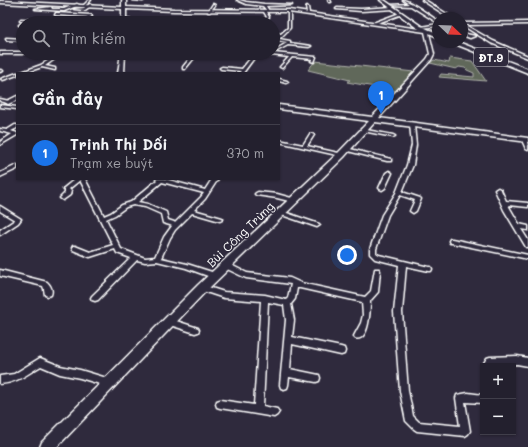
<!DOCTYPE html>
<html lang="vi">
<meta charset="utf-8">
<style>
body{margin:0;font-family:Mali,sans-serif;background:#2b2836;color:#f1f3f6}
.controls{position:absolute;right:12px;bottom:12px;display:grid;overflow:hidden;border-radius:0px;box-shadow:0 1px 3px #0004}
.controls button{width:36px;height:36px;display:grid;place-items:center;padding:0;border:0;border-bottom:1px solid #403e4a;background:#23202e;color:#f1f3f6;font:20px sans-serif}
.compass{position:absolute;left:432px;top:12px;width:36px;height:36px;border-radius:50%;background:#23202e;box-shadow:0 1px 3px #0004;rotate:113deg}
.you{position:absolute;left:347px;top:255px;width:14px;height:14px;margin:-10px;border:3px solid #fff;border-radius:50%;background:#1a73e8;box-shadow:0 0 0 6px #1a73e833}
.badge{display:grid;place-items:center;width:26px;height:26px;border-radius:50%;background:#1a73e8;color:#fff;font-size:13px;font-weight:700}
.pin{position:absolute;translate:-50% -33px;filter:drop-shadow(0 1px 2px #0008)}
.pin::after{content:'';position:absolute;top:21px;width:14px;height:12px;background:inherit;clip-path:polygon(0 0,100% 0,50% 100%)}
.list{margin:0;padding:0;list-style:none}
h2{display:flex;justify-content:space-between;align-items:center;height:52px;margin:0;padding:0 16px;font-size:17px}
h2 small{font-size:13px;font-weight:400;color:#a3a3aa}
.list li{display:grid;grid-template-columns:26px 1fr auto;gap:12px;align-items:center;box-sizing:border-box;height:56px;padding:0 16px;border-top:1px solid #403e4a}
.list b{display:block;font-size:15px;white-space:nowrap}
.list p{margin:0;font-size:13px;white-space:nowrap;color:#a3a3aa}
.list em{font-size:13px;font-style:normal;color:#a3a3aa}
.icon{flex:none;width:22px;height:22px;fill:none;stroke:currentColor;stroke-width:2;stroke-linecap:round;stroke-linejoin:round}
.map{position:relative;flex:none;width:528px;height:447px;overflow:hidden}
.search{position:absolute;background:#23202e;box-shadow:0 1px 3px #0004;left:16px;top:16px;width:264px;height:44px;display:flex;align-items:center;gap:10px;box-sizing:border-box;padding:0 14px;border-radius:22px;color:#a3a3aa;font-size:15px}
.panel{position:absolute;background:#23202e;box-shadow:0 1px 3px #0004;left:16px;top:72px;width:264px;height:108px;border-radius:0px}
.map>svg:first-child{display:block}
</style>
<div class="map">
<svg width="528" height="447" viewBox="0 0 528 447">
<rect width="100%" height="100%" fill="#2f2a3d"/>
<filter id="ink" filterUnits="userSpaceOnUse"><feTurbulence type="fractalNoise" baseFrequency=".025" numOctaves="2"/><feDisplacementMap in="SourceGraphic" scale="8" xChannelSelector="R" yChannelSelector="G"/><feConvolveMatrix kernelMatrix="1 2 1 2 8 2 1 2 1" color-interpolation-filters="sRGB"/></filter>
<g filter="url(#ink)">
<path fill="#61675a" stroke="#b0b3ac" d="M 450,58 L 472,61 L 486,81 L 439,77 L 441,74 L 474,77 L 474,73 L 467,70 L 465,68 L 459,67 L 456,69 L 430,63 L 434,60 L 449,63 Z
M 315,61 L 414,72 L 397,91 L 347,82 L 350,80 L 308,70 Z"/>
<g fill="none" stroke-linecap="round" stroke-linejoin="round">
<defs>
<path id="street" d="M 89,0 L 91,0 L 85,6 L 83,6 Z
M 133,0 L 144,0 L 143,1 Z
M 237,0 L 240,0 L 246,2 L 264,4 L 292,5 L 266,6 L 269,11 L 268,12 L 263,6 L 246,4 Z
M 328,0 L 330,0 L 331,2 L 329,2 Z
M 403,0 C 411,1 430,16 438,21 L 438,23 L 411,6 L 391,5 L 409,4 Z
M 422,0 L 425,0 L 453,18 L 450,18 Z
M 77,4 L 79,5 L 64,11 L 35,9 L 51,7 L 52,9 L 64,9 Z
M 90,4 L 92,5 L 85,10 L 74,9 L 84,8 Z
M 213,4 L 215,5 L 210,12 L 208,12 Z
M 307,6 L 308,7 L 309,13 L 308,14 L 307,13 L 306,7 Z
M 393,7 L 394,9 L 361,11 L 336,9 L 337,8 L 361,9 Z
M 263,10 L 265,10 L 269,17 L 261,23 L 258,23 L 267,17 Z
M 289,10 L 290,11 L 290,28 L 279,39 L 290,41 L 290,43 L 311,46 L 309,47 L 288,45 L 273,53 L 316,57 L 314,62 L 311,61 L 313,59 L 292,57 L 282,68 L 280,67 L 289,57 L 271,55 L 269,56 L 257,54 L 243,73 L 239,73 L 241,71 L 221,69 L 220,68 L 222,67 L 242,69 L 254,54 L 252,53 L 268,54 L 273,53 L 273,51 L 287,43 L 287,42 L 276,40 L 276,38 L 279,36 L 273,35 L 273,33 L 281,34 L 288,28 L 288,11 Z
M 56,13 L 91,15 L 92,16 L 86,20 L 85,19 L 88,17 L 55,15 Z
M 400,13 L 402,14 L 375,24 L 373,23 Z
M 21,19 L 56,21 L 57,22 L 56,23 L 20,21 Z
M 124,19 L 150,22 L 151,23 L 123,21 Z
M 188,20 L 211,22 L 212,23 L 187,22 Z
M 528,22 L 528,24 L 465,25 L 493,41 L 528,56 L 528,58 L 491,43 L 462,25 L 462,23 Z
M 22,23 L 23,23 L 23,25 L 20,26 L 19,25 Z
M 438,24 L 438,26 L 422,28 L 421,27 Z
M 466,34 L 475,36 L 470,38 L 465,36 Z
M 6,38 L 23,39 L 23,41 L 7,40 Z
M 0,52 L 23,52 L 23,53 L 25,53 L 23,54 L 0,54 Z
M 35,53 L 86,55 L 88,56 L 86,57 L 60,55 L 45,66 L 55,68 L 55,70 L 42,67 L 24,73 L 19,73 L 41,65 L 57,55 L 37,54 Z
M 197,53 L 201,53 L 198,56 L 196,56 Z
M 191,57 L 194,58 L 185,69 L 183,69 L 183,67 Z
M 0,70 L 2,70 L 3,71 L 0,72 Z
M 17,73 L 17,75 L 3,80 L 1,79 Z
M 279,79 L 287,81 L 288,82 L 286,83 L 279,81 Z
M 0,99 L 9,101 L 10,102 L 8,103 L 0,101 Z
M 0,105 L 17,107 L 17,109 L 0,107 Z
M 410,124 L 414,125 L 416,145 L 413,165 L 402,192 L 420,198 L 421,199 L 416,211 L 413,213 L 410,211 L 415,200 L 400,195 L 388,215 L 376,249 L 376,253 L 379,255 L 429,267 L 431,267 L 432,269 L 431,271 L 429,271 L 406,266 L 402,312 L 408,391 L 413,416 L 419,422 L 460,426 L 456,398 L 457,395 L 468,393 L 483,395 L 483,403 L 465,402 L 470,431 L 468,434 L 465,436 L 417,431 L 414,429 L 406,421 L 400,391 L 394,312 L 399,265 L 375,259 L 370,254 L 370,249 L 382,215 L 396,193 L 407,165 L 412,145 Z
M 15,125 L 17,125 L 17,128 L 11,131 L 17,133 L 17,135 L 0,145 L 0,142 L 12,134 L 0,131 L 0,129 L 7,130 Z
M 361,129 L 393,135 L 395,136 L 393,137 L 363,131 L 361,130 Z
M 310,134 L 312,134 L 314,135 L 307,146 L 343,154 L 343,155 L 341,156 L 279,142 L 279,140 L 303,145 Z
M 522,139 L 524,139 C 528,140 528,146 528,150 L 526,149 L 522,140 Z
M 344,148 L 346,148 L 391,159 L 391,161 L 387,161 L 344,150 Z
M 17,165 L 17,169 L 0,177 L 0,173 Z
M 389,171 L 392,173 L 385,188 L 382,190 L 380,189 L 379,188 L 386,173 Z
M 75,179 L 85,179 L 104,216 L 111,213 L 122,205 L 131,202 L 157,180 L 156,179 L 165,179 L 205,190 L 212,179 L 218,179 L 205,199 L 194,210 L 222,218 L 223,219 L 222,220 L 220,221 L 192,213 L 175,230 L 170,238 L 161,258 L 187,264 L 218,274 L 219,276 L 218,278 L 216,279 L 186,268 L 157,261 L 145,262 L 137,260 L 98,300 L 95,301 L 92,300 L 91,298 L 92,296 L 131,258 L 117,253 L 115,249 L 90,257 L 73,250 L 72,248 L 73,246 L 75,246 L 90,252 L 113,245 L 80,180 L 69,189 L 71,191 L 70,195 L 63,200 L 60,198 L 65,193 L 65,191 L 63,189 L 64,188 ZM 162,182 L 204,193 L 201,197 L 175,223 L 174,222 L 168,220 L 166,212 L 148,204 L 138,202 ZM 133,205 L 145,207 L 161,214 L 163,223 L 170,225 L 172,226 L 164,237 L 155,257 L 145,258 L 121,249 L 106,219 L 115,215 L 126,207 Z
M 498,188 L 501,190 L 506,201 L 528,203 L 528,207 L 508,205 L 519,224 L 528,226 L 528,230 L 521,229 L 528,240 L 528,247 L 526,247 L 504,210 L 495,190 Z
M 258,192 L 277,194 L 295,199 L 296,200 L 293,202 L 277,198 L 256,195 L 255,194 L 256,193 Z
M 0,206 L 21,219 L 18,223 L 0,235 L 0,230 L 15,220 L 0,211 Z
M 281,211 L 319,224 L 320,225 L 317,227 L 279,214 L 278,213 Z
M 450,239 L 452,239 L 528,255 L 528,259 L 452,243 L 450,243 L 449,241 Z
M 225,264 L 229,264 L 247,273 L 290,278 L 301,283 L 365,297 L 371,291 L 375,269 L 379,269 L 380,271 L 378,292 L 370,301 C 370,310 369,343 355,338 L 354,336 L 361,323 L 363,315 L 362,302 L 300,288 L 297,288 L 295,299 L 291,304 L 294,320 L 292,337 L 341,347 L 344,348 L 345,351 L 344,354 L 341,355 L 292,344 L 290,369 L 319,375 L 320,378 L 319,381 L 316,382 L 289,377 L 288,385 L 287,388 L 284,389 L 281,388 L 280,385 L 286,320 L 284,305 L 268,302 L 263,406 L 277,409 L 279,412 L 277,415 L 274,417 L 220,408 L 217,407 L 216,404 L 217,401 L 220,400 L 254,405 L 261,301 L 224,298 L 200,290 L 198,288 L 200,286 L 202,285 L 224,292 L 265,295 L 286,300 L 288,298 L 291,284 L 246,278 L 225,268 L 224,266 Z
M 0,270 L 47,282 C 51,286 53,290 51,295 L 48,296 L 45,295 L 44,289 L 43,286 L 0,276 Z
M 170,319 L 198,328 L 199,330 L 198,332 L 195,333 L 167,324 L 166,322 L 167,320 Z
M 517,356 L 528,358 L 528,366 L 517,364 L 493,365 L 493,366 L 485,366 L 484,363 L 487,358 L 490,357 Z
M 40,358 L 60,366 L 80,370 L 110,379 L 113,380 L 114,383 L 113,386 L 110,387 L 80,378 L 60,374 L 41,366 C 27,374 17,383 0,384 L 0,376 L 14,374 Z"/>
<path id="secondary" d="M 122,0 L 126,0 L 126,7 L 174,9 L 289,10 L 433,31 L 433,33 L 429,33 L 434,54 L 431,60 L 379,118 L 528,138 L 528,142 L 375,122 L 344,157 L 206,291 L 57,447 L 40,447 L 42,442 L 198,285 L 338,153 L 369,121 L 279,109 L 279,105 L 372,117 L 427,59 L 430,54 L 425,32 L 289,12 L 174,11 L 126,9 L 126,23 L 122,23 L 122,9 L 0,3 L 0,1 L 122,7 Z
M 121,53 L 125,53 L 124,73 L 118,73 Z
M 17,96 L 17,100 L 8,104 L 5,102 Z"/>
<path id="primary" d="M 380,0 L 384,0 L 421,26 L 438,34 L 438,37 L 417,28 Z
M 450,42 L 458,42 L 528,69 L 528,73 Z"/>
</defs>
<use href="#street" stroke="#fff" stroke-width="3"/>
<use href="#secondary" stroke="#fff" stroke-width="3"/>
<use href="#primary" stroke="#fff" stroke-width="3"/>
<use href="#street" fill="#2f2a3d" fill-rule="evenodd"/>
<use href="#secondary" fill="#2f2a3d" fill-rule="evenodd"/>
<use href="#primary" fill="#2f2a3d" fill-rule="evenodd"/>
</g>
</g>
<g text-anchor="middle" dominant-baseline="central" stroke-width="3" stroke-linejoin="round" paint-order="stroke">
<rect fill="#2f2a3d" stroke="#c1bfc5" stroke-width="1" x="474" y="48" width="34" height="18" rx="3"/>
<g font-size="11" font-weight="bold" fill="#fff">
<text x="491" y="57">ĐT.9</text>
</g>
<g font-size="12" fill="#fff" stroke="#2f2a3d">
<text transform="translate(240 234) rotate(-44)">Bùi Công Trừng</text>
</g>
</g>
</svg>
<div class="controls">
<button>+</button>
<button>−</button>
</div>
<svg class="compass" viewBox="-18 -18 36 36"><path d="M0-13l5 13h-10z" fill="#e53935"/><path d="M0 13l5-13h-10z" fill="#a3a3aa"/></svg>
<div class="you"></div>
<div class="pin badge" style="left:381px;top:114px">1</div>
<div class="search"><svg class="icon" aria-label="search" viewBox="0 0 24 24"><circle cx="10" cy="10" r="6"/><path d="M15 15l6 6"/></svg>Tìm kiếm</div>
<section class="panel">
<h2>Gần đây<small></small></h2>
<ul class="list">
<li><span class="badge">1</span><div><b>Trịnh Thị Dối</b><p>Trạm xe buýt</p></div><em>370 m</em></li>
</ul>
</section>
</div>
